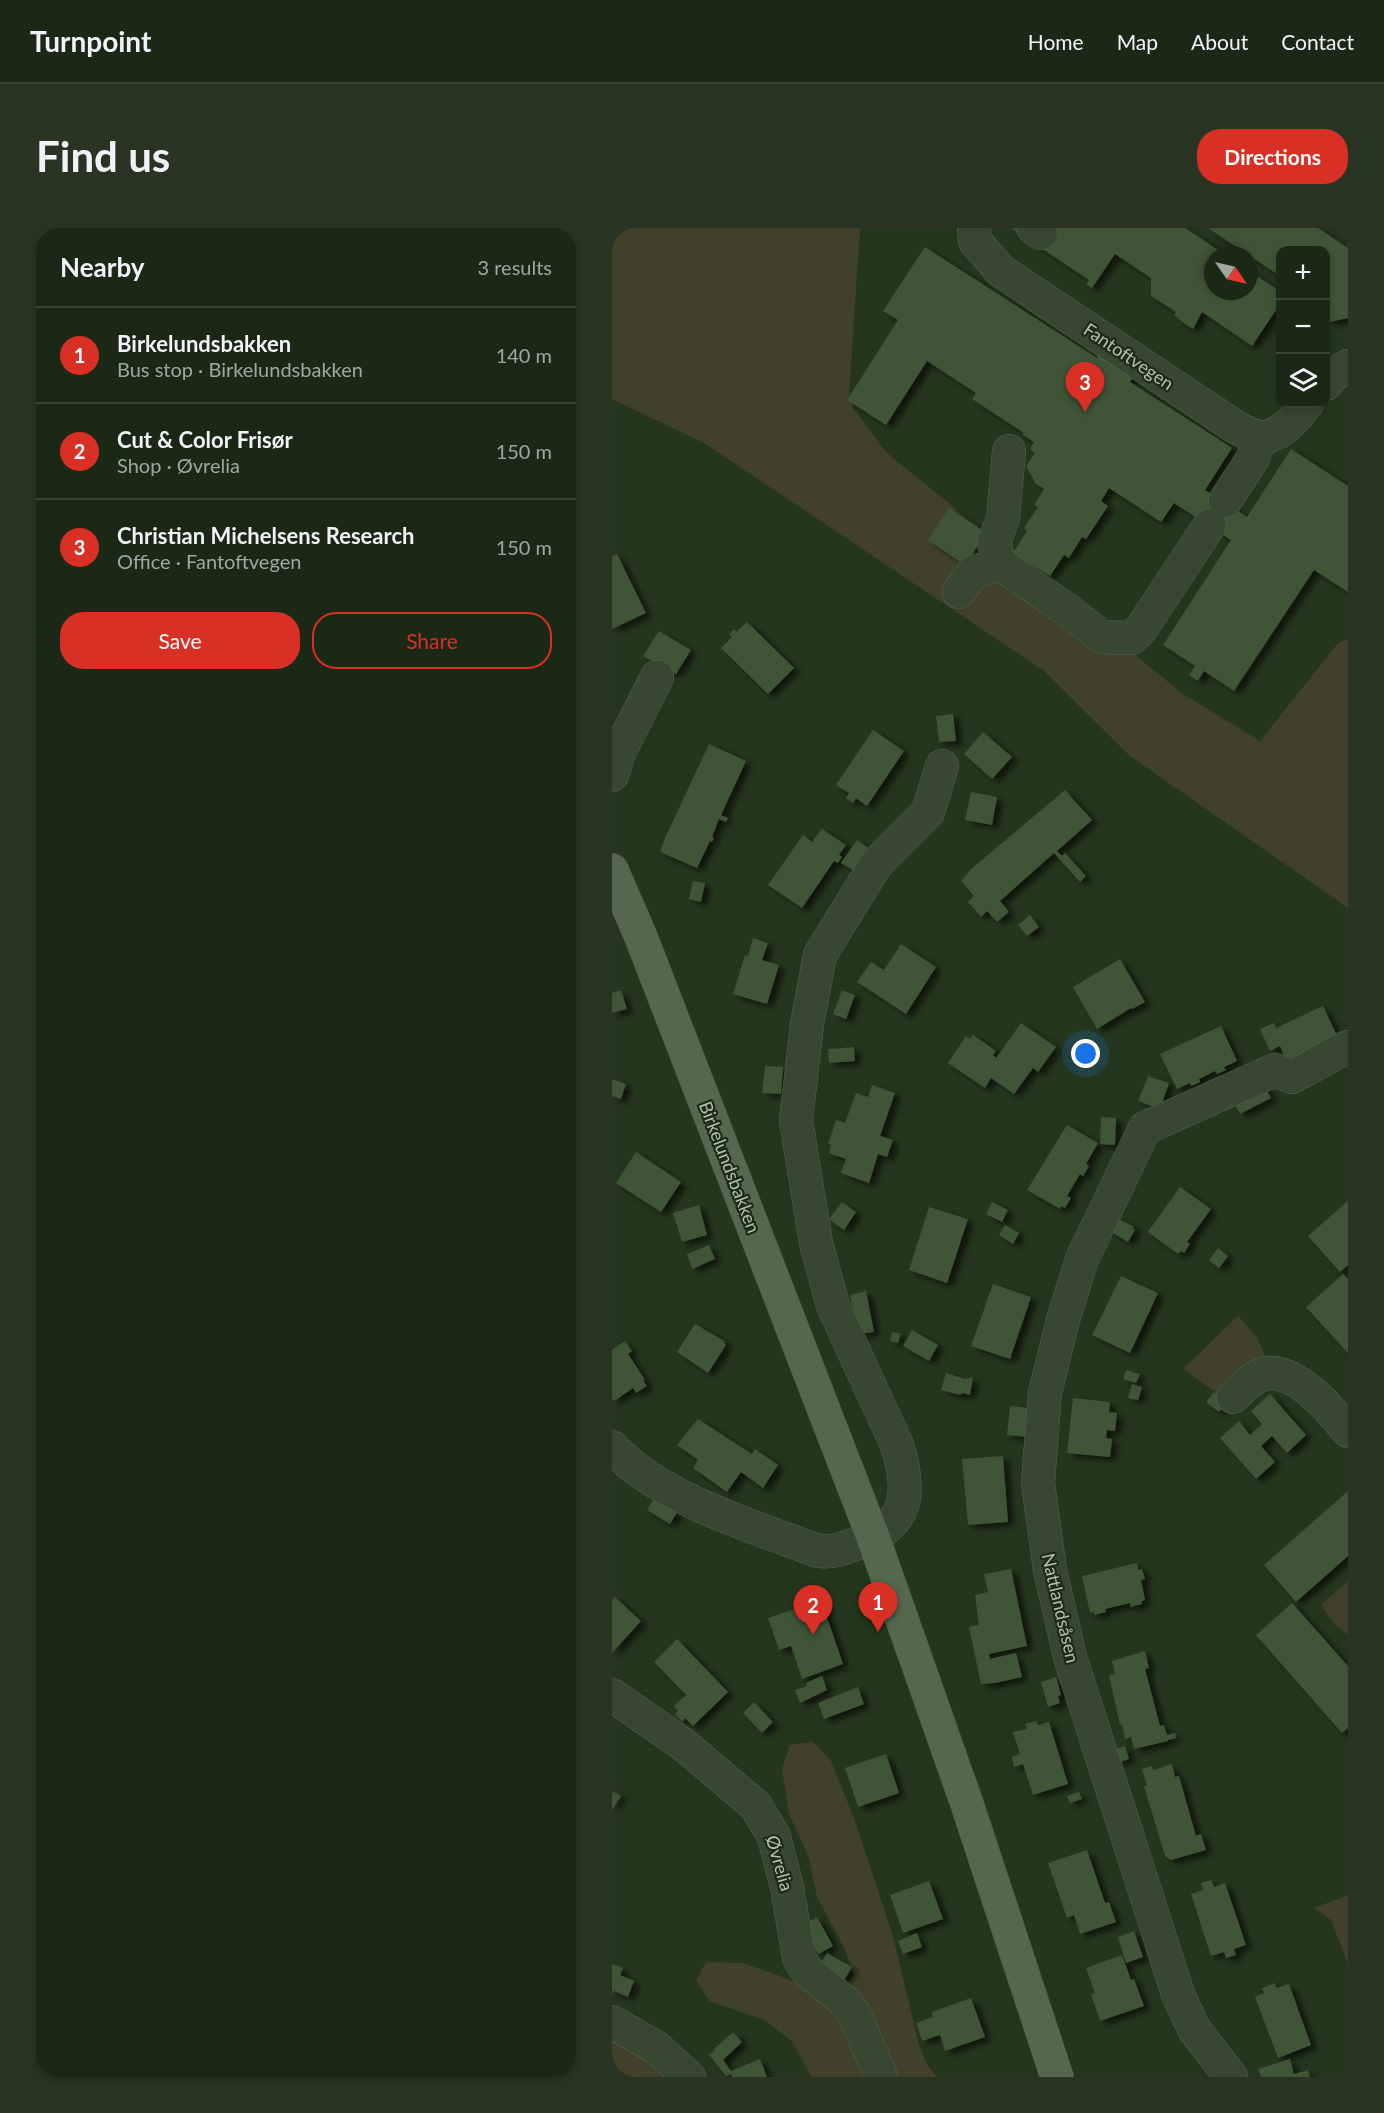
<!DOCTYPE html>
<meta charset="utf-8">
<style>
body{margin:0;font-family:Lato,sans-serif;background:#293423;color:#f1f3f6}
.controls{position:absolute;right:18px;top:18px;display:grid;overflow:hidden;border-radius:12px;box-shadow:0 3px 9px #0003}
.controls button{width:54px;height:54px;display:grid;place-items:center;padding:0;border:0;border-bottom:2px solid #3a4435;background:#1c2816;color:#f1f3f6;font:30px sans-serif}
.compass{position:absolute;left:592px;top:18px;width:54px;height:54px;border-radius:50%;background:#1c2816;box-shadow:0 3px 9px #0003;rotate:124deg}
.you{position:absolute;left:474px;top:826px;width:21px;height:21px;margin:-15px;border:4px solid #fff;border-radius:50%;background:#1a73e8;box-shadow:0 0 0 9px #1a73e833}
.badge{display:grid;place-items:center;width:39px;height:39px;border-radius:50%;background:#d93025;color:#fff;font-size:20px;font-weight:700}
.pin{position:absolute;translate:-50% -50px;filter:drop-shadow(0 2px 3px #0008)}
.pin::after{content:'';position:absolute;top:32px;width:21px;height:18px;background:inherit;clip-path:polygon(0 0,100% 0,50% 100%)}
.list{margin:0;padding:0;list-style:none}
h2{display:flex;justify-content:space-between;align-items:center;height:78px;margin:0;padding:0 24px;font-size:26px}
h2 small{font-size:20px;font-weight:400;color:#a0a6a1}
.list li{display:grid;grid-template-columns:39px 1fr auto;gap:18px;align-items:center;box-sizing:border-box;height:96px;padding:0 24px;border-top:2px solid #3a4435}
.list b{display:block;font-size:22px;white-space:nowrap}
.list p{margin:0;font-size:20px;white-space:nowrap;color:#a0a6a1}
.list em{font-size:20px;font-style:normal;color:#a0a6a1}
.actions{display:flex;gap:12px;padding:18px 24px}
.actions a{flex:1;padding:14px 0;border:2px solid #d93025;border-radius:24px;text-align:center;font-size:21px;color:#d93025}
.actions .main{background:#d93025;color:#fff}
.icon{flex:none;width:33px;height:33px;fill:none;stroke:currentColor;stroke-width:2;stroke-linecap:round;stroke-linejoin:round}
.map{position:relative;flex:none;width:736px;height:1849px;overflow:hidden;border-radius:24px}
header{display:flex;align-items:center;gap:36px;box-sizing:border-box;height:84px;padding:0 30px;background:#1c2816;border-bottom:2px solid #3a4435}
header strong{font-size:28px}
nav{display:flex;gap:33px;margin-inline-start:auto;font-size:21px}
.intro{display:flex;align-items:center;justify-content:space-between;box-sizing:border-box;height:144px;padding:0 36px}
h1{margin:0;font-size:42px}
.button{padding:15px 27px;border-radius:24px;background:#d93025;color:#fff;font-size:21px;font-weight:700}
main{display:flex;gap:36px;padding:0 36px}
aside{flex:1;background:#1c2816;border-radius:24px;box-shadow:0 3px 9px #0003}
.map>svg:first-child{display:block}
</style>
<header>
<strong>Turnpoint</strong>
<nav><a>Home</a><a>Map</a><a>About</a><a>Contact</a></nav>
</header>
<div class="intro"><h1>Find us</h1><a class="button">Directions</a></div>
<main>
<aside>
<h2>Nearby<small>3 results</small></h2>
<ul class="list">
<li><span class="badge">1</span><div><b>Birkelundsbakken</b><p>Bus stop · Birkelundsbakken</p></div><em>140 m</em></li>
<li><span class="badge">2</span><div><b>Cut &amp; Color Frisør</b><p>Shop · Øvrelia</p></div><em>150 m</em></li>
<li><span class="badge">3</span><div><b>Christian Michelsens Research</b><p>Office · Fantoftvegen</p></div><em>150 m</em></li>
</ul>
<div class="actions"><a class="main">Save</a><a>Share</a></div>
</aside>
<div class="map">
<svg width="736" height="1849" viewBox="0 0 736 1849">
<defs>
<filter id="shadow"><feDropShadow dx="6" dy="4" stdDeviation="3" flood-color="#0009"/></filter>
</defs>
<rect width="100%" height="100%" fill="#25361e"/>
<path fill="#41412b" d="M 0,0 L 248,0 L 237,166 L 241,180 L 274,224 L 571,466 L 648,513 L 726,415 L 736,411 L 736,680 L 518,528 L 431,442 L 92,215 L 0,171 Z
M 626,1088 L 645,1109 L 655,1133 L 629,1182 L 571,1141 Z
M 736,1353 L 736,1407 L 722,1396 L 709,1377 Z
M 201,1514 L 219,1533 L 242,1590 L 280,1705 L 307,1817 L 315,1837 L 326,1849 L 199,1849 L 180,1813 L 152,1792 L 97,1773 L 84,1752 L 94,1734 L 131,1735 L 168,1748 L 213,1768 L 227,1763 L 242,1747 L 233,1721 L 205,1669 L 197,1630 L 177,1586 L 170,1541 L 178,1517 Z
M 736,1667 L 736,1736 L 719,1692 L 702,1680 Z
M 0,1811 L 48,1836 L 60,1849 L 0,1849 Z"/>
<path fill="#3f5537" filter="url(#shadow)" d="M 399,0 L 573,0 L 614,27 L 601,27 L 601,63 L 637,63 L 637,43 L 668,63 L 668,76 L 640,118 L 590,84 L 581,101 L 573,96 L 562,87 L 564,84 L 539,68 L 539,50 L 503,26 L 480,60 L 474,56 L 477,52 Z
M 596,0 L 706,0 L 736,20 L 736,90 L 718,94 L 714,91 L 714,22 L 668,22 L 668,48 Z
M 313,19 L 485,130 L 490,123 L 524,145 L 518,154 L 620,220 L 593,262 L 635,289 L 679,221 L 736,258 L 736,364 L 702,342 L 622,463 L 592,443 L 586,453 L 577,447 L 583,438 L 551,417 L 619,312 L 562,275 L 549,294 L 497,260 L 489,273 L 496,278 L 474,311 L 470,309 L 457,330 L 452,327 L 438,348 L 401,325 L 415,303 L 412,300 L 426,279 L 422,277 L 432,261 L 424,256 L 414,238 L 423,225 L 418,221 L 422,214 L 410,206 L 412,205 L 360,171 L 364,165 L 315,133 L 274,197 L 235,172 L 286,92 L 271,83 Z
M 337,280 L 374,305 L 353,337 L 316,312 Z
M 5,326 L 34,385 L 0,401 L 0,328 Z
M 135,394 L 182,440 L 156,466 L 109,420 L 120,409 L 117,406 L 122,401 L 124,404 Z
M 47,403 L 79,422 L 64,446 L 31,428 Z
M 341,486 L 344,513 L 327,514 L 324,488 Z
M 261,502 L 292,523 L 255,578 L 244,570 L 241,575 L 234,570 L 237,565 L 224,557 Z
M 371,504 L 400,529 L 380,551 L 352,526 Z
M 97,516 L 134,533 L 109,587 L 116,590 L 114,594 L 107,591 L 100,609 L 102,610 L 100,614 L 98,613 L 85,640 L 48,624 L 53,610 Z
M 453,562 L 480,592 L 445,623 L 450,628 L 453,625 L 474,648 L 468,654 L 442,625 L 388,673 L 397,684 L 385,694 L 375,683 L 369,689 L 356,674 L 362,668 L 349,653 L 358,642 Z
M 359,564 L 385,569 L 380,597 L 353,592 Z
M 210,601 L 234,617 L 227,627 L 230,629 L 226,635 L 222,633 L 190,680 L 156,657 L 191,607 L 200,614 Z
M 245,612 L 258,621 L 244,644 L 229,635 Z
M 81,653 L 93,655 L 89,674 L 77,671 Z
M 418,687 L 427,699 L 415,708 L 406,697 Z
M 141,710 L 156,715 L 150,732 L 167,737 L 155,776 L 121,766 L 133,727 L 136,728 Z
M 289,716 L 324,739 L 294,786 L 245,754 L 259,734 L 272,742 Z
M 508,731 L 533,774 L 520,781 L 519,780 L 485,801 L 461,759 Z
M 9,762 L 15,781 L 0,785 L 0,765 Z
M 230,762 L 243,767 L 234,791 L 221,786 Z
M 711,778 L 727,812 L 676,836 L 668,818 L 658,823 L 648,801 L 662,795 L 664,800 Z
M 409,795 L 444,819 L 426,844 L 421,840 L 402,866 L 379,850 L 373,860 L 336,835 L 354,808 L 358,811 L 361,807 L 384,823 L 381,827 L 384,830 Z
M 609,798 L 625,833 L 612,839 L 614,842 L 605,846 L 603,843 L 587,851 L 588,854 L 579,858 L 578,855 L 565,861 L 548,826 Z
M 242,819 L 243,833 L 217,835 L 216,821 Z
M 153,838 L 171,839 L 169,866 L 150,865 Z
M 536,848 L 557,855 L 548,881 L 526,873 Z
M 0,851 L 14,856 L 9,871 L 0,868 Z
M 651,855 L 659,870 L 628,886 L 620,871 Z
M 260,857 L 283,865 L 268,908 L 281,912 L 275,929 L 266,926 L 257,955 L 229,945 L 234,931 L 217,925 L 219,917 L 216,916 L 224,892 L 233,895 L 244,865 L 256,869 Z
M 489,889 L 504,890 L 503,917 L 488,916 Z
M 455,897 L 486,915 L 474,936 L 477,938 L 471,948 L 468,946 L 455,968 L 459,970 L 453,980 L 449,978 L 448,981 L 415,962 Z
M 24,924 L 69,954 L 49,984 L 4,955 Z
M 568,959 L 599,981 L 575,1014 L 578,1016 L 572,1025 L 569,1023 L 566,1026 L 536,1004 Z
M 736,973 L 736,1037 L 728,1044 L 696,1008 Z
M 230,974 L 244,984 L 232,1002 L 217,991 Z
M 380,974 L 396,982 L 390,994 L 374,986 Z
M 87,977 L 95,1007 L 70,1014 L 61,985 Z
M 317,979 L 356,991 L 335,1055 L 297,1042 Z
M 505,990 L 522,999 L 521,1001 L 523,1002 L 516,1014 L 498,1003 Z
M 393,997 L 407,1005 L 401,1016 L 387,1007 Z
M 97,1017 L 103,1031 L 80,1041 L 75,1026 Z
M 606,1020 L 616,1028 L 607,1040 L 597,1032 Z
M 731,1046 L 736,1051 L 736,1125 L 694,1079 Z
M 509,1048 L 546,1065 L 518,1125 L 480,1107 Z
M 381,1056 L 419,1069 L 398,1131 L 359,1118 Z
M 254,1063 L 262,1104 L 246,1106 L 238,1067 Z
M 83,1096 L 114,1114 L 112,1115 L 114,1117 L 96,1145 L 65,1124 Z
M 300,1102 L 326,1117 L 317,1133 L 291,1118 Z
M 280,1104 L 289,1106 L 286,1115 L 278,1113 Z
M 13,1113 L 20,1123 L 16,1126 L 33,1152 L 31,1153 L 35,1158 L 24,1165 L 21,1160 L 2,1173 L 0,1170 L 0,1122 Z
M 514,1142 L 528,1146 L 524,1155 L 511,1151 Z
M 334,1145 L 353,1151 L 361,1149 L 358,1167 L 349,1165 L 349,1167 L 329,1162 Z
M 520,1156 L 530,1159 L 526,1172 L 516,1170 Z
M 602,1164 L 615,1174 L 607,1184 L 594,1174 Z
M 658,1166 L 694,1207 L 675,1225 L 660,1208 L 649,1218 L 663,1234 L 644,1251 L 608,1210 L 627,1193 L 638,1207 L 650,1196 L 639,1183 Z
M 461,1170 L 498,1174 L 497,1184 L 505,1185 L 503,1203 L 495,1202 L 494,1210 L 500,1211 L 498,1229 L 455,1225 Z
M 398,1178 L 417,1180 L 414,1209 L 395,1207 Z
M 86,1191 L 140,1226 L 143,1221 L 166,1237 L 151,1260 L 129,1244 L 115,1264 L 81,1240 L 86,1232 L 65,1217 Z
M 391,1228 L 396,1294 L 356,1297 L 350,1231 Z
M 736,1263 L 736,1328 L 684,1374 L 652,1337 Z
M 42,1270 L 65,1284 L 58,1296 L 35,1282 Z
M 525,1335 L 526,1342 L 530,1341 L 533,1351 L 529,1352 L 533,1372 L 530,1373 L 530,1376 L 518,1379 L 518,1375 L 493,1381 L 494,1384 L 482,1387 L 482,1384 L 478,1385 L 470,1348 Z
M 399,1341 L 415,1418 L 377,1426 L 378,1431 L 404,1425 L 410,1449 L 383,1455 L 369,1456 L 357,1399 L 367,1397 L 363,1367 L 376,1364 L 372,1346 Z
M 3,1369 L 29,1393 L 0,1425 L 0,1372 Z
M 209,1372 L 231,1436 L 190,1451 L 179,1418 L 167,1422 L 156,1390 Z
M 680,1375 L 736,1438 L 736,1500 L 730,1505 L 644,1407 Z
M 65,1411 L 116,1464 L 81,1498 L 73,1490 L 70,1494 L 63,1486 L 66,1483 L 62,1478 L 74,1467 L 42,1434 Z
M 533,1423 L 537,1440 L 533,1441 L 548,1498 L 552,1497 L 555,1507 L 563,1505 L 564,1510 L 556,1512 L 556,1513 L 522,1521 L 519,1509 L 513,1511 L 510,1496 L 508,1497 L 497,1447 L 503,1446 L 500,1433 Z
M 210,1448 L 215,1462 L 188,1475 L 183,1462 L 195,1458 L 194,1455 Z
M 444,1449 L 449,1467 L 446,1468 L 448,1475 L 436,1479 L 429,1454 Z
M 246,1459 L 252,1476 L 212,1491 L 206,1475 Z
M 142,1474 L 161,1494 L 150,1505 L 131,1485 Z
M 424,1493 L 426,1497 L 437,1494 L 456,1556 L 421,1567 L 411,1536 L 402,1539 L 400,1529 L 408,1526 L 401,1504 L 415,1501 L 413,1496 Z
M 513,1518 L 517,1531 L 505,1535 L 502,1521 Z
M 274,1526 L 287,1565 L 246,1579 L 233,1540 Z
M 560,1536 L 563,1549 L 567,1548 L 584,1608 L 589,1606 L 594,1622 L 559,1632 L 553,1628 L 532,1558 L 535,1558 L 530,1541 L 540,1538 L 541,1542 Z
M 0,1563 L 9,1568 L 0,1582 Z
M 467,1564 L 470,1571 L 458,1575 L 455,1568 Z
M 475,1622 L 493,1675 L 497,1674 L 504,1694 L 468,1706 L 462,1687 L 455,1690 L 436,1635 Z
M 599,1652 L 602,1659 L 613,1655 L 634,1717 L 622,1721 L 624,1727 L 614,1730 L 612,1724 L 599,1728 L 579,1666 L 591,1662 L 589,1655 Z
M 317,1653 L 331,1691 L 291,1705 L 278,1667 Z
M 205,1689 L 221,1718 L 206,1726 L 190,1697 Z
M 522,1703 L 531,1729 L 514,1735 L 506,1709 Z
M 305,1705 L 310,1719 L 291,1726 L 286,1713 Z
M 215,1725 L 240,1739 L 230,1756 L 205,1742 Z
M 510,1727 L 519,1752 L 522,1751 L 532,1778 L 488,1793 L 479,1766 L 483,1765 L 474,1740 Z
M 0,1736 L 11,1740 L 8,1747 L 22,1753 L 16,1769 L 2,1763 L 0,1767 Z
M 663,1755 L 664,1760 L 677,1756 L 699,1817 L 666,1830 L 643,1769 L 652,1765 L 650,1760 Z
M 359,1770 L 373,1809 L 333,1823 L 328,1807 L 310,1813 L 304,1795 L 321,1789 L 320,1784 Z
M 121,1804 L 130,1814 L 111,1832 L 119,1843 L 148,1831 L 155,1849 L 120,1849 L 119,1846 L 114,1848 L 97,1827 L 103,1822 L 102,1821 Z
M 678,1831 L 682,1846 L 696,1842 L 698,1849 L 649,1849 L 646,1841 Z
M 735,1842 L 736,1849 L 717,1849 Z"/>
<g fill="none" stroke-linecap="round" stroke-linejoin="round">
<defs>
<path id="minor" d="M 362,0 L 363,13 L 389,43 L 622,198 C 630,202 641,209 649,209 C 669,210 684,188 695,176
M 421,0 L 429,5
M 714,156 L 720,148 L 736,138
M 397,223 L 391,290 L 382,315 L 388,336 L 457,383 L 490,409 L 520,410 L 529,401 L 597,298
M 613,273 L 641,230 L 648,210
M 347,364 L 361,344 L 388,336
M 0,547 L 7,524 L 45,449
M 621,1169 C 630,1161 642,1147 655,1145 C 685,1142 719,1182 736,1203
M 0,1219 C 48,1271 140,1298 206,1323 C 222,1325 231,1320 246,1315 C 297,1297 300,1264 285,1217 L 221,1078 L 204,1015 L 184,892 L 195,796 L 208,727 L 264,636 L 316,584 L 330,538
M 0,1467 L 72,1517 L 144,1578 L 162,1609 L 175,1659 L 187,1730 L 195,1743 L 231,1772 L 243,1787 L 269,1849
M 0,1794 L 45,1820 L 77,1849
M 619,1849 L 582,1801 L 566,1766 L 458,1429 L 438,1342 L 426,1255 L 433,1165 L 451,1092 L 470,1031 L 533,900 L 663,842 L 680,849 L 735,819"/>
<path id="major" d="M 0,642 L 29,709 L 261,1309 L 355,1576 L 445,1849"/>
</defs>
<use href="#minor" stroke="#54654f" stroke-width="34"/>
<use href="#major" stroke="#43533e" stroke-width="34"/>
<use href="#minor" stroke="#374731" stroke-width="33"/>
<use href="#major" stroke="#56674f" stroke-width="33"/>
</g>
<g text-anchor="middle" dominant-baseline="central" stroke-width="4.5" stroke-linejoin="round" paint-order="stroke">
<g font-size="18" fill="#b1c4ab" stroke="#1d2b17">
<text transform="translate(517 128) rotate(34)">Fantoftvegen</text>
<text transform="translate(118 939) rotate(69)">Birkelundsbakken</text>
<text transform="translate(449 1380) rotate(77)">Nattlandsåsen</text>
<text transform="translate(168 1635) rotate(74)">Øvrelia</text>
</g>
</g>
</svg>
<div class="controls">
<button>+</button>
<button>−</button>
<button><svg class="icon" aria-label="layers" viewBox="0 0 24 24"><path d="M12 4l9 5-9 5-9-5zM3 14l9 5 9-5"/></svg></button>
</div>
<svg class="compass" viewBox="-18 -18 36 36"><path d="M0-13l5 13h-10z" fill="#e53935"/><path d="M0 13l5-13h-10z" fill="#a0a6a1"/></svg>
<div class="you"></div>
<div class="pin badge" style="left:266px;top:1404px">1</div>
<div class="pin badge" style="left:201px;top:1407px">2</div>
<div class="pin badge" style="left:473px;top:184px">3</div>
</div>
</main>
